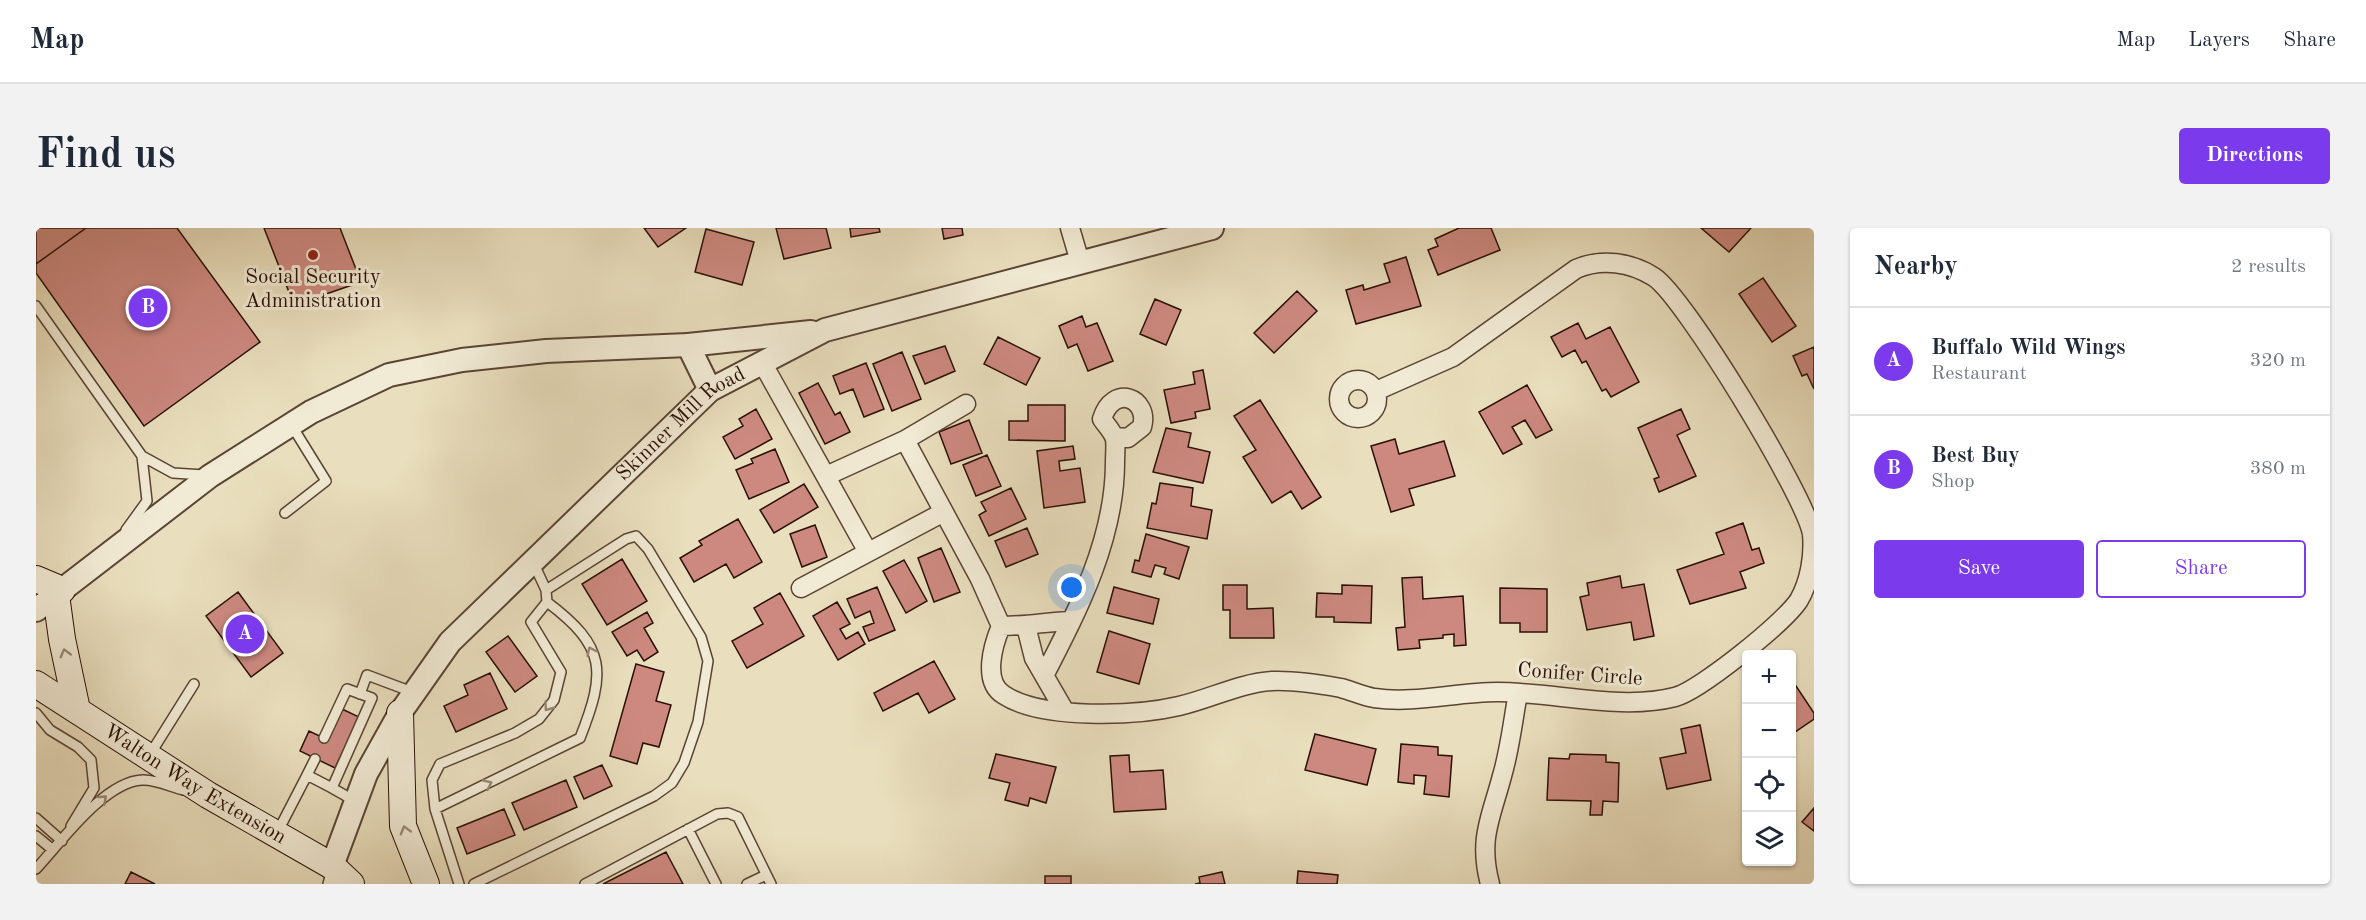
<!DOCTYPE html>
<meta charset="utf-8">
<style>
body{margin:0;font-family:"Old Standard TT",serif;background:#f2f2f3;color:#1f2937}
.controls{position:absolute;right:18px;bottom:18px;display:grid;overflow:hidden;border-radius:6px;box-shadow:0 2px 4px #0004}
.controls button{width:54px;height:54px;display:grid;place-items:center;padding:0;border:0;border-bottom:2px solid #e0e1e3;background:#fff;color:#1f2937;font:30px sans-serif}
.you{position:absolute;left:1036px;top:360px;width:21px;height:21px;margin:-15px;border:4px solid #fff;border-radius:50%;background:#1a73e8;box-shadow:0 0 0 9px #1a73e833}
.badge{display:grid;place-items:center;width:39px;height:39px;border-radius:50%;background:#7c3aed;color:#fff;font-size:20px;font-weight:700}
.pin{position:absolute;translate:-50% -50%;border:3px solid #fff;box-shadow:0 2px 6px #0006}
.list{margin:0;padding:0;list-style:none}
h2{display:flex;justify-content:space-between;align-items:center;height:78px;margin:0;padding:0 24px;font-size:26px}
h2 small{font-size:20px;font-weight:400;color:#747a83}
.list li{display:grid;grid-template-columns:39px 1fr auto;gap:18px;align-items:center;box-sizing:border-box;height:108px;padding:0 24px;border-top:2px solid #e0e1e3}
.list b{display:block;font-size:22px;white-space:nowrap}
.list p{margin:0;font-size:20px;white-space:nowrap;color:#747a83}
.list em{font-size:20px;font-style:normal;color:#747a83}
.actions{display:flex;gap:12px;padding:18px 24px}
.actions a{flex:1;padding:14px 0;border:2px solid #7c3aed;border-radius:6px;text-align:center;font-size:21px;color:#7c3aed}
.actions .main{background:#7c3aed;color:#fff}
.icon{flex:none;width:33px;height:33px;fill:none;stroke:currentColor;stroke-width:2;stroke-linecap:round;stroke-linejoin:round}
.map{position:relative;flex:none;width:1778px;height:656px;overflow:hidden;border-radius:6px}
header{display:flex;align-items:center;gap:36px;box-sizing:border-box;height:84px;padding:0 30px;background:#fff;border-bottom:2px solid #e0e1e3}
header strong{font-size:28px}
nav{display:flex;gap:33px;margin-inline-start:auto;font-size:21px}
.intro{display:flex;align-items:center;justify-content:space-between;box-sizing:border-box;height:144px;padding:0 36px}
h1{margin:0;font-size:42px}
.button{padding:15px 27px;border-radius:6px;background:#7c3aed;color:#fff;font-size:21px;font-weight:700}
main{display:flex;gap:36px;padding:0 36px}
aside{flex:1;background:#fff;border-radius:6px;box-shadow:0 2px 4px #0004}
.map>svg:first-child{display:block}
</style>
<header>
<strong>Map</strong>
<nav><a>Map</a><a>Layers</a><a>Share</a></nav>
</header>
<div class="intro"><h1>Find us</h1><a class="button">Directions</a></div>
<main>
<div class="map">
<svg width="1778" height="656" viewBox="0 0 1778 656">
<rect width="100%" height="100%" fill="#e9debd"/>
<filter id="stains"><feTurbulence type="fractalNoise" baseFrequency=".00333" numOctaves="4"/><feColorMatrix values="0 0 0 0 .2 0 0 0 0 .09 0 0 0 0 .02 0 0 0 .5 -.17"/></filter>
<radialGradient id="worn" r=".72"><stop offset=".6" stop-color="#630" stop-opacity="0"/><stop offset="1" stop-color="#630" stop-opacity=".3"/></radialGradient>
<path fill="#cd8980" stroke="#2a1006" stroke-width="1.5" d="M 0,0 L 50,0 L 0,36 Z
M 50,0 L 141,0 L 224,114 L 108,198 L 0,45 L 0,36 Z
M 228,0 L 304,0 L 325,54 L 258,77 Z
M 608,0 L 650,0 L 622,19 Z
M 740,0 L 790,0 L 795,20 L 748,31 Z
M 814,0 L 843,0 L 844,4 L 815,9 Z
M 906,0 L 926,0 L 927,7 L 908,11 Z
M 1423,0 L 1455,0 L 1464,22 L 1402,47 L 1392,22 L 1402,18 L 1399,11 Z
M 1665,0 L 1715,0 L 1693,24 Z
M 670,1 L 718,14 L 706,57 L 659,44 Z
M 1370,29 L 1385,78 L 1320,96 L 1310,62 L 1327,57 L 1328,62 L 1354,54 L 1348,36 Z
M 1727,50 L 1760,98 L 1736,114 L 1703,66 Z
M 1261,63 L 1281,83 L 1238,125 L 1218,105 Z
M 1119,71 L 1145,82 L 1130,117 L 1104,106 Z
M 1046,88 L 1050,99 L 1061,95 L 1077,133 L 1052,143 L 1041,116 L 1032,120 L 1023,98 Z
M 1542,95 L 1550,111 L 1574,99 L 1603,154 L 1575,169 L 1570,161 L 1566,163 L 1550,133 L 1546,135 L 1539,122 L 1526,129 L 1515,109 Z
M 962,109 L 1004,130 L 990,157 L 948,136 Z
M 909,118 L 919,143 L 889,156 L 877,128 Z
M 1778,119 L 1778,161 L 1771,146 L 1766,148 L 1757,128 Z
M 866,124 L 885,171 L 856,183 L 837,136 Z
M 830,135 L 848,181 L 828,189 L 817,161 L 804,166 L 797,148 Z
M 1167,142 L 1174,181 L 1159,184 L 1160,190 L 1135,195 L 1128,162 L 1159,156 L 1157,144 Z
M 782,155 L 799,187 L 804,184 L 814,204 L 789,216 L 763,165 Z
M 1491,157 L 1516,202 L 1500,210 L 1489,192 L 1476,199 L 1486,216 L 1467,226 L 1443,184 Z
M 1224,172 L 1285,269 L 1266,281 L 1255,263 L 1236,275 L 1207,229 L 1220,222 L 1198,188 Z
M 992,177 L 1029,177 L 1029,213 L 973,212 L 973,193 L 992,193 Z
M 720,181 L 736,211 L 699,231 L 687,209 L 707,198 L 703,191 Z
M 1645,181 L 1654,201 L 1641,207 L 1660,248 L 1623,264 L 1618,251 L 1623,249 L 1602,200 Z
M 933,192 L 946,225 L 915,236 L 903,204 Z
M 1130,200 L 1155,205 L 1152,219 L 1174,224 L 1167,255 L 1117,244 Z
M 1359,211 L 1363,226 L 1408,213 L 1419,248 L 1373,261 L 1378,277 L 1355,284 L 1335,218 Z
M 1037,218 L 1039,231 L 1023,233 L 1024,243 L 1044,240 L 1049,274 L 1008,280 L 1001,223 Z
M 739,221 L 753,254 L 713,271 L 700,242 L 717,235 L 715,231 Z
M 951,227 L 965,258 L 940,268 L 927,237 Z
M 1124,255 L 1157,260 L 1155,278 L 1176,282 L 1171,311 L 1111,300 L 1116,275 L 1120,276 Z
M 768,256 L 782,279 L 738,305 L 724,282 Z
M 975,260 L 990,291 L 953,308 L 943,287 L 950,283 L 945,274 Z
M 702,291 L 726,334 L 698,350 L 690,336 L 658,354 L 644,330 L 666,317 L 663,313 Z
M 1707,295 L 1716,322 L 1723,320 L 1728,335 L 1704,344 L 1710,360 L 1654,376 L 1641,342 L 1688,326 L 1680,305 Z
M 779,297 L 791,329 L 766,339 L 754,306 Z
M 991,300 L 1002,326 L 970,339 L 959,313 Z
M 1110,306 L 1153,319 L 1143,351 L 1128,346 L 1130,340 L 1119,337 L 1115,349 L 1096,344 L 1099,332 L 1103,333 Z
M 905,320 L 924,364 L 898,374 L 882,330 Z
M 586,331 L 611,373 L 571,397 L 546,356 Z
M 868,332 L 891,373 L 870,385 L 847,343 Z
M 1584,348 L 1586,360 L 1608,356 L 1618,408 L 1598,412 L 1595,394 L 1551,402 L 1544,369 L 1553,367 L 1551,355 Z
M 1386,349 L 1387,371 L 1427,368 L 1430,417 L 1418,418 L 1418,406 L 1407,407 L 1407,410 L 1383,412 L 1384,420 L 1362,422 L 1360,400 L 1369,399 L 1366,350 Z
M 1187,357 L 1211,357 L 1211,381 L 1237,380 L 1238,410 L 1194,410 L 1194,382 L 1187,382 Z
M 1306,357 L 1336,358 L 1335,395 L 1298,394 L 1298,389 L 1280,389 L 1281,365 L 1306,366 Z
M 841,359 L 859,402 L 833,413 L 827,399 L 838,395 L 834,383 L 819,390 L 811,371 Z
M 1078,359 L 1123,371 L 1117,396 L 1071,385 Z
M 1464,360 L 1511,361 L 1511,404 L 1484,404 L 1484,395 L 1464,395 Z
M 202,364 L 247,425 L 215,449 L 170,388 Z
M 744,365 L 768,408 L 711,440 L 696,413 L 727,396 L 718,380 Z
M 801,374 L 814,396 L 804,401 L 810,411 L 822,404 L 829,416 L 802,432 L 777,388 Z
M 611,384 L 617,395 L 608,400 L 622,424 L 608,433 L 601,422 L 591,428 L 576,404 Z
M 1073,403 L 1114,416 L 1103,456 L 1061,444 Z
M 472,408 L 501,448 L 479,464 L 450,424 Z
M 898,433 L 919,471 L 893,485 L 882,465 L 847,483 L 838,465 Z
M 600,436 L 628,444 L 620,473 L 635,477 L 623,519 L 607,515 L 601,536 L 574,528 Z
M 454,445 L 471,481 L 420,504 L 408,478 L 432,467 L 428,457 Z
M 1756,452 L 1778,485 L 1778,491 L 1756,506 Z
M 306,481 L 323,489 L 299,540 L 264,523 L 273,503 L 292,512 Z
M 1664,497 L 1675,552 L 1631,561 L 1624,530 L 1650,525 L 1645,501 Z
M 1279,506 L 1340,521 L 1331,557 L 1269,542 Z
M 1365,516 L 1402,519 L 1402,527 L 1416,528 L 1413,569 L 1388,566 L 1390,548 L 1378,547 L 1378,556 L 1362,554 Z
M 960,526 L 1020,539 L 1010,575 L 994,570 L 992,578 L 969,572 L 974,555 L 953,550 Z
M 1534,526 L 1570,527 L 1570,534 L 1583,535 L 1582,574 L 1567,573 L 1566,587 L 1554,587 L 1555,573 L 1511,572 L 1513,530 L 1533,531 Z
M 1093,527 L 1094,544 L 1127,542 L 1130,581 L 1078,584 L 1074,528 Z
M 566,537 L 576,558 L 548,571 L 538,549 Z
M 530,552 L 541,579 L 488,602 L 476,575 Z
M 1778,580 L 1778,603 L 1766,594 Z
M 468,581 L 479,607 L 431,626 L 421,600 Z
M 630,624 L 647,656 L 567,656 Z
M 1262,643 L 1302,647 L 1301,656 L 1261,656 Z
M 95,644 L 119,656 L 89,656 Z
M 1186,644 L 1189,656 L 1159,656 L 1164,655 L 1163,649 Z
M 1009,648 L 1035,648 L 1035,656 L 1009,656 Z"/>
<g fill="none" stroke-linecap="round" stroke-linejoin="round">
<defs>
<path id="service" d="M 0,78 L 106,228 L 137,245 L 168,247
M 249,285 L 290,253 L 256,198
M 90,302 L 111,273 L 106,228
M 324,466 L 331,447 L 379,465
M 0,485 L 14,502 L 42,519 L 55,532 L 58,560 L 35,598
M 113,528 L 158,456
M 271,547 L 279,531
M 296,560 L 319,573
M 399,581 L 544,510 C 570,444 571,419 511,374
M 0,590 L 26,613
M 652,601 L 680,656
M 241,605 L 271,547 L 296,560 L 336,470 L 311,461 L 288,510
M 0,608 L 17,622
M 0,641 C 25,614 68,554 106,552 C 119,551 135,559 147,562
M 292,656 L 296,641
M 423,656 L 399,581 L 396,552 L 404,536 L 479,505 L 503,491 L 518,472 L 525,444 L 495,394 L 511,374 L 510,362 L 497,334
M 438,656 L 618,568 L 636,555 L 648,535 L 662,494 L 672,433 L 665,409 L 612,321 L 600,308 L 590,311 L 510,362
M 549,656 L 681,586 L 692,585 L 702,589 L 735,656
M 711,656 L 730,647"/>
<path id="minor" d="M 1034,0 L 1044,34
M 727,136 L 832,324
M1303 171a19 19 0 1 1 38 0a19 19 0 1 1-38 0Z
M 869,212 L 944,351 L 965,398
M 790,248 L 869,212 L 930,176
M 765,360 L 906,285
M 1035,393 C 1011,394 989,398 965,398 C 957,417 946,454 968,467 C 1006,492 1100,488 1143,478 C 1174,471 1204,455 1236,453 C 1259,452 1283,456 1305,460 C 1316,463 1327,468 1338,470 C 1379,476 1420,464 1461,464 C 1518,464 1585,483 1639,469 C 1663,463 1749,394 1763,372 C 1774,353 1778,327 1776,306 C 1770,269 1648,68 1618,49 C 1595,34 1565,30 1540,41 L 1417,129 L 1340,163
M 990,398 L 998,430 L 1028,482
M 1009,446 C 1043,380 1079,310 1079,234 C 1079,227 1080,217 1079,211 C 1077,204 1070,197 1066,191 C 1077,155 1114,170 1106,199 L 1092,210 L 1079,209
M 1454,656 C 1442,611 1455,590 1466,548 C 1474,521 1477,492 1482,465"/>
<g id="tertiary">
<path d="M 652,117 L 674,162"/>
<path d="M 0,382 L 174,248 L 275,184 L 353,147 L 426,132 L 510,123 L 652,117 L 775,104"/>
<path id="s1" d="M 296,638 L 330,546 L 364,485 L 414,414 L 674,162 L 789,102 L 1176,0"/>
</g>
<g id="secondary">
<path d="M 0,351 L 26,362"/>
<path d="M 20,367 L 26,411 L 41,482"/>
<path id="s2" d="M 0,456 L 172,567 L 296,638 L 315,656"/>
<path d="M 364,485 L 367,598 L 390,656"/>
</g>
</defs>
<use href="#service" stroke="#5a4434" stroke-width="12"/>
<use href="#minor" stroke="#5a4434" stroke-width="21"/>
<use href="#tertiary" stroke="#5a4434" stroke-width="26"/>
<use href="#secondary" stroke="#2a1006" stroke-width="28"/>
<use href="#service" stroke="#f1ead4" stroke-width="9"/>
<use href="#minor" stroke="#f1ead4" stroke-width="18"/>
<use href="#tertiary" stroke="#f1ead4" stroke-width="22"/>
<use href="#secondary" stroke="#f1ead4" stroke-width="26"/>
</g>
<defs><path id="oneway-chevron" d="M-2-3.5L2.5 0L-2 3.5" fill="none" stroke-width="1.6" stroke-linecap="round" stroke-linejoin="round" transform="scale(1.5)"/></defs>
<g stroke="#978877">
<use href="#oneway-chevron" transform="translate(555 423) rotate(-115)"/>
<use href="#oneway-chevron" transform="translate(29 425) rotate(-105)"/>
<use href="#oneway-chevron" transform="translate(512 479) rotate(127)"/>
<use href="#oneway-chevron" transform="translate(452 556) rotate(-25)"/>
<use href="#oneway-chevron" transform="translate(67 571) rotate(-42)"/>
<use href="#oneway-chevron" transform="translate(369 602) rotate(-106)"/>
</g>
<circle fill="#8f2418" stroke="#f1ead4" stroke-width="2" cx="277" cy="27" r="6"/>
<g text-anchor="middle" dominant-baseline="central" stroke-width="6" stroke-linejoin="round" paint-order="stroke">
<g font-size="21" fill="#2a1006" stroke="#f1ead4">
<text x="277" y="49">Social Security<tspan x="277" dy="24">Administration</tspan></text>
</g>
<g font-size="21" fill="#2a1006" stroke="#f1ead4">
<text stroke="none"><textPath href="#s1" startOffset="573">Skinner Mill Road</textPath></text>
<text transform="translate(1544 447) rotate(4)">Conifer Circle</text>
<text stroke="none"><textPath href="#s2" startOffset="188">Walton Way Extension</textPath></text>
</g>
</g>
<rect width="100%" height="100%" filter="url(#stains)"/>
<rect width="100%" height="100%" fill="url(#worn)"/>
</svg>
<div class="controls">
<button>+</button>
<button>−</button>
<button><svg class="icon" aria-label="locate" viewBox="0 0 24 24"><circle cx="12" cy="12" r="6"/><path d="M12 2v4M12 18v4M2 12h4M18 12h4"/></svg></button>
<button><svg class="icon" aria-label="layers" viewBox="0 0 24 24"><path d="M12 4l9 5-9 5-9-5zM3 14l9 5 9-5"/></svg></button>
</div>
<div class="you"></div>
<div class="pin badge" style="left:209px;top:406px">A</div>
<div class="pin badge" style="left:112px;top:80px">B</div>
</div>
<aside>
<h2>Nearby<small>2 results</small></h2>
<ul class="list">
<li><span class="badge">A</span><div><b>Buffalo Wild Wings</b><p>Restaurant</p></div><em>320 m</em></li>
<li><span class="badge">B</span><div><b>Best Buy</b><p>Shop</p></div><em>380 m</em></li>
</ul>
<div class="actions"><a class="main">Save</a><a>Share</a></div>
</aside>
</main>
